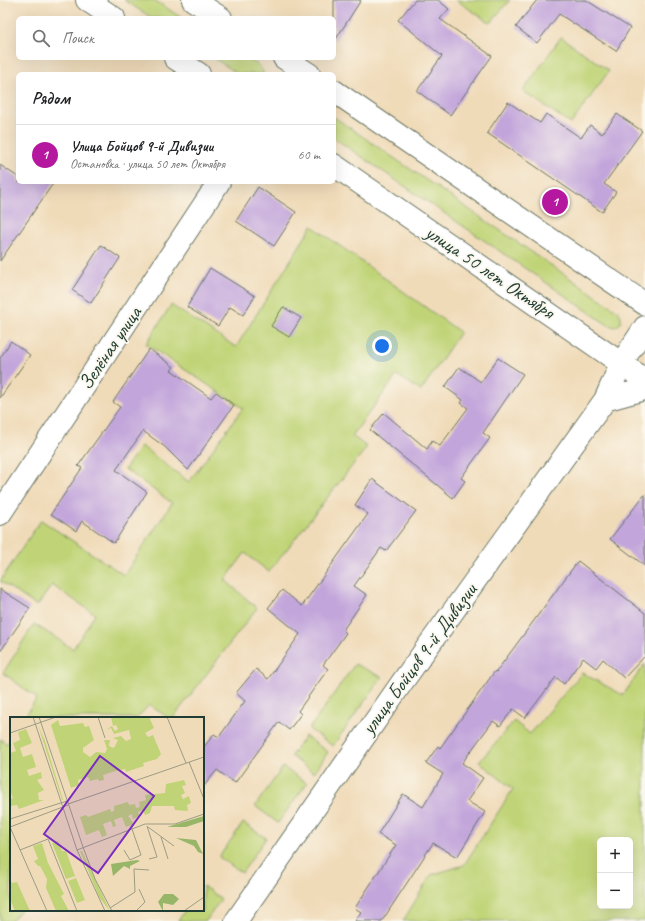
<!DOCTYPE html>
<html lang="ru">
<meta charset="utf-8">
<style>
body{margin:0;font-family:Caveat,sans-serif;background:#f6f6f6;color:#202124}
.controls{position:absolute;right:12px;bottom:12px;display:grid;overflow:hidden;border-radius:6px;box-shadow:0 4px 16px #0002}
.controls button{width:36px;height:36px;display:grid;place-items:center;padding:0;border:0;border-bottom:1px solid #e0e0e0;background:#fff;color:#202124;font:20px sans-serif}
.you{position:absolute;left:382px;top:346px;width:14px;height:14px;margin:-10px;border:3px solid #fff;border-radius:50%;background:#1a73e8;box-shadow:0 0 0 6px #1a73e833}
.badge{display:grid;place-items:center;width:26px;height:26px;border-radius:50%;background:#b5179e;color:#fff;font-size:13px;font-weight:700}
.pin{position:absolute;translate:-50% -50%;border:2px solid #fff;box-shadow:0 1px 4px #0006}
.list{margin:0;padding:0;list-style:none}
h2{display:flex;justify-content:space-between;align-items:center;height:52px;margin:0;padding:0 16px;font-size:17px}
h2 small{font-size:13px;font-weight:400;color:#757577}
.list li{display:grid;grid-template-columns:26px 1fr auto;gap:12px;align-items:center;box-sizing:border-box;height:60px;padding:0 16px;border-top:1px solid #e0e0e0}
.list b{display:block;font-size:15px;white-space:nowrap}
.list p{margin:0;font-size:13px;white-space:nowrap;color:#757577}
.list em{font-size:13px;font-style:normal;color:#757577}
.icon{flex:none;width:22px;height:22px;fill:none;stroke:currentColor;stroke-width:2;stroke-linecap:round;stroke-linejoin:round}
.map{position:relative;flex:none;width:645px;height:921px;overflow:hidden}
.search{position:absolute;background:#fff;box-shadow:0 4px 16px #0002;left:16px;top:16px;width:320px;height:44px;display:flex;align-items:center;gap:10px;box-sizing:border-box;padding:0 14px;border-radius:6px;color:#757577;font-size:15px}
.panel{position:absolute;background:#fff;box-shadow:0 4px 16px #0002;left:16px;top:72px;width:320px;height:112px;border-radius:6px}
.map>svg:first-child{display:block}
</style>
<div class="map">
<svg width="645" height="921" viewBox="0 0 645 921">
<rect width="100%" height="100%" fill="#fbf7ec"/>
<filter id="ink" filterUnits="userSpaceOnUse"><feTurbulence type="fractalNoise" baseFrequency=".025" numOctaves="2"/><feDisplacementMap in="SourceGraphic" scale="8" xChannelSelector="R" yChannelSelector="G"/><feConvolveMatrix kernelMatrix="1 2 1 2 8 2 1 2 1" color-interpolation-filters="sRGB"/></filter>
<filter id="wash" filterUnits="userSpaceOnUse"><feTurbulence type="fractalNoise" baseFrequency=".012" numOctaves="4" result="noise"/><feDisplacementMap in="SourceGraphic" scale="16" xChannelSelector="R" yChannelSelector="G"/><feGaussianBlur stdDeviation="0.9" result="paint"/><feColorMatrix in="noise" values="0 0 0 0 0 0 0 0 0 0 0 0 0 0 0 0 0 1.4 0 .05"/><feComposite in="paint" operator="in"/></filter>
<g filter="url(#wash)">
<rect width="100%" height="100%" fill="#f0dbb9"/>
<path fill="#c0d477" stroke="#708856" fill-rule="evenodd" d="M 124,0 L 154,0 L 182,18 L 152,18 Z
M 456,0 L 510,0 L 490,23 Z
M 561,37 L 609,71 L 571,124 L 523,91 Z
M 214,58 C 230,58 257,54 264,74 L 238,74 Z
M 334,117 L 618,311 L 621,316 L 621,323 L 615,327 L 608,325 L 334,138 Z
M 312,226 L 460,332 L 421,391 L 397,375 L 352,436 L 367,447 L 269,572 L 245,553 L 225,580 L 257,608 L 173,718 L 169,718 L 149,705 L 137,718 L 24,718 L 37,698 L 3,673 L 34,624 L 73,649 L 95,614 L 52,585 L 37,606 L 0,581 L 41,520 L 124,575 L 172,503 L 125,469 L 141,446 L 189,482 L 243,408 L 146,344 L 171,305 L 236,347 Z
M 355,664 L 382,677 L 333,746 L 309,729 Z
M 645,664 L 645,921 L 403,921 L 431,875 L 464,865 L 513,789 L 479,762 L 514,721 L 530,734 L 582,673 L 623,695 ZM 600,840 L 630,840 L 630,906 L 600,906 Z
M 305,736 L 328,752 L 314,773 L 291,756 Z
M 11,737 L 11,910 L 21,910 L 11,921 L 0,921 L 0,739 L 7,744 Z
M 283,767 L 307,783 L 278,823 L 255,806 Z
M 243,823 L 266,838 L 242,873 L 219,857 Z
M 203,886 L 221,899 L 206,921 L 178,921 L 185,910 L 203,910 Z"/>
<g id="blocks">
<path fill="#c2a6db" d="M 334,0 L 361,0 L 334,42 Z
M 415,0 L 438,0 L 449,9 L 440,19 L 492,56 L 450,115 L 417,91 L 442,56 L 398,20 Z
M 537,0 L 586,0 L 630,28 L 616,51 L 559,14 L 537,43 L 516,27 Z
M 508,102 L 540,123 L 546,114 L 581,138 L 590,125 L 602,134 L 617,114 L 642,131 L 604,184 L 616,192 L 602,212 L 487,133 Z
M 0,165 L 18,177 L 18,182 L 54,182 L 0,261 Z
M 258,187 L 296,212 L 274,246 L 236,221 Z
M 101,245 L 120,258 L 91,303 L 72,290 Z
M 210,268 L 255,296 L 243,315 L 230,307 L 218,326 L 187,307 Z
M 283,307 L 301,318 L 289,337 L 271,326 Z
M 11,341 L 30,355 L 0,398 L 0,358 Z
M 149,349 L 174,367 L 171,370 L 211,398 L 216,392 L 234,405 L 188,470 L 165,447 L 143,431 L 116,470 L 147,492 L 114,543 L 82,521 L 76,531 L 51,514 L 82,468 L 78,466 L 120,407 L 113,402 Z
M 498,358 L 523,374 L 483,433 L 490,438 L 461,478 L 465,481 L 453,498 L 370,430 L 384,413 L 427,449 L 432,441 L 440,446 L 468,408 L 461,403 L 463,400 L 445,387 L 459,367 L 481,382 Z
M 372,479 L 416,511 L 386,551 L 381,548 L 354,586 L 367,595 L 343,630 L 346,633 L 323,665 L 328,669 L 298,711 L 301,714 L 289,730 L 279,722 L 235,783 L 217,770 L 203,787 L 203,748 L 214,734 L 219,737 L 245,701 L 236,693 L 256,669 L 268,679 L 300,634 L 268,608 L 282,590 L 302,606 L 368,514 L 355,505 Z
M 645,494 L 645,566 L 610,539 Z
M 578,561 L 645,613 L 645,656 L 624,678 L 603,659 L 596,668 L 583,658 L 564,684 L 556,677 L 525,718 L 513,709 L 500,726 L 493,721 L 462,763 L 483,778 L 467,801 L 485,812 L 457,857 L 433,843 L 382,921 L 355,921 L 361,912 L 355,908 L 396,845 L 378,834 L 403,794 L 423,807 L 443,774 L 426,763 L 438,746 L 440,748 L 495,671 L 496,672 Z
M 0,589 L 30,608 L 0,652 Z"/>
</g>
</g>
<g filter="url(#ink)">
<use href="#blocks" fill-opacity="0" stroke="#687463" stroke-width="1"/>
<g fill="none" stroke-linecap="round" stroke-linejoin="round">
<defs>
<path id="minor" d="M 605,400 L 645,389
M 0,514 L 219,182
M 236,921 L 403,681 L 605,400 L 622,362"/>
<path id="major" d="M 87,0 L 114,18
M 193,0 L 221,18
M 175,58 L 199,74
M 284,58 L 309,74
M 334,91 L 645,304
M 334,165 L 645,380
M 622,362 L 645,327"/>
</defs>
<use href="#minor" stroke="#687463" stroke-width="24"/>
<use href="#major" stroke="#687463" stroke-width="24"/>
<use href="#minor" stroke="#fff" stroke-width="22"/>
<use href="#major" stroke="#fff" stroke-width="22"/>
</g>
</g>
<g text-anchor="middle" dominant-baseline="central" stroke-width="3.5" stroke-linejoin="round" paint-order="stroke">
<g font-size="20" fill="#1f3d34" stroke="#fbf7ec">
<text transform="translate(490 272) rotate(34)">улица 50 лет Октября</text>
<text transform="translate(110 348) rotate(-56)">Зелёная улица</text>
<text transform="translate(419 659) rotate(-54)">улица Бойцов 9-й Дивизии</text>
</g>
</g>
<g transform="translate(10 717)">
<rect width="194" height="194" fill="#f0dbb9"/>
<path d="M 101,0 L 142,0 L 140,2 L 144,11 L 135,16 L 138,20 L 143,18 L 151,37 L 147,42 L 133,46 L 134,49 L 116,55 L 115,52 L 102,55 L 93,58 L 94,63 L 89,64 L 88,62 L 80,64 L 78,60 L 68,63 L 69,68 L 61,71 L 41,8 L 48,3 L 50,9 L 73,6 L 75,10 L 79,9 L 84,23 L 73,31 L 73,35 L 80,40 L 86,35 L 95,36 L 97,32 L 94,23 L 100,23 L 99,29 L 104,31 L 108,23 L 103,21 L 111,19 L 116,24 L 121,22 L 119,13 L 104,17 L 101,11 L 96,13 L 102,9 L 105,14 L 108,12 L 106,8 L 103,9 ZM 28,8 L 35,24 L 53,83 L 52,83 ZM 16,12 L 22,26 L 10,31 L 13,40 L 22,37 L 26,50 L 17,53 L 19,59 L 31,55 L 32,61 L 27,63 L 34,73 L 28,76 L 29,83 L 34,83 L 9,92 L 7,88 L 0,89 L 0,82 L 3,81 L 0,73 L 0,36 L 6,34 L 3,26 L 10,23 L 8,15 ZM 174,63 L 176,68 L 172,69 L 175,76 L 171,78 L 173,82 L 179,79 L 181,86 L 177,88 L 178,94 L 165,93 L 164,89 L 142,89 L 140,96 L 135,98 L 133,93 L 128,95 L 129,99 L 123,102 L 122,97 L 118,99 L 124,107 L 116,110 L 112,100 L 104,103 L 106,109 L 103,110 L 101,104 L 93,107 L 97,118 L 92,120 L 89,113 L 76,118 L 70,100 L 76,98 L 78,100 L 100,92 L 101,95 L 104,94 L 104,89 L 118,85 L 119,88 L 125,87 L 126,91 L 130,90 L 129,85 L 136,83 L 135,78 L 155,76 L 156,67 ZM 48,124 L 52,134 L 56,134 L 65,159 L 56,162 L 42,126 ZM 32,126 L 38,146 L 54,177 L 51,179 L 59,194 L 46,194 L 36,171 L 37,162 L 30,149 L 28,149 L 24,144 L 28,142 L 23,129 ZM 70,134 L 72,134 L 100,194 L 89,180 ZM 66,161 L 75,183 L 67,186 L 58,164 ZM 0,162 L 2,166 L 7,165 L 20,194 L 5,194 L 0,182 Z" fill="#c0d477"/>
<path d="M 194,99 L 194,104 L 176,110 L 157,110 ZM 166,121 L 186,123 L 193,137 L 188,135 L 184,129 ZM 127,143 L 130,144 L 120,149 L 120,152 L 114,149 L 103,159 L 101,147 ZM 154,177 L 163,177 L 169,182 L 163,188 L 153,186 L 153,194 L 148,185 Z" fill="#98b668"/>
<path fill="none" stroke="#9c9c84" stroke-width="1" d="M 23,0 L 67,133 L 95,194M 29,0 L 73,130 L 85,162 L 102,194M 88,0 L 95,21M 157,0 L 176,46M 0,16 L 46,0M 179,45 L 194,82M 58,87 L 194,40M 0,102 L 57,84M 137,109 L 147,140 L 139,142M 0,110 L 37,194M 0,110 L 58,88M 138,110 L 164,129M 151,120 L 158,142M 10,133 L 38,122 L 67,194M 67,133 L 135,107 L 165,107 L 194,97M 114,133 L 120,143 L 131,138 L 122,112M 100,191 L 125,175 L 124,152 L 139,153M 126,194 L 135,185 L 129,172M 174,194 L 194,180"/>
<path fill="#7b2cbf" fill-opacity="0.15" stroke="#7b2cbf" stroke-width="2" d="M 90,39 L 144,79 L 88,156 L 34,117 Z"/>
<rect width="194" height="194" fill="none" stroke="#1f3d34" stroke-width="2"/>
</g>
</svg>
<div class="controls">
<button>+</button>
<button>−</button>
</div>
<div class="you"></div>
<div class="pin badge" style="left:555px;top:202px">1</div>
<div class="search"><svg class="icon" aria-label="search" viewBox="0 0 24 24"><circle cx="10" cy="10" r="6"/><path d="M15 15l6 6"/></svg>Поиск</div>
<section class="panel">
<h2>Рядом<small></small></h2>
<ul class="list">
<li><span class="badge">1</span><div><b>Улица Бойцов 9-й Дивизии</b><p>Остановка · улица 50 лет Октября</p></div><em>60 m</em></li>
</ul>
</section>
</div>
